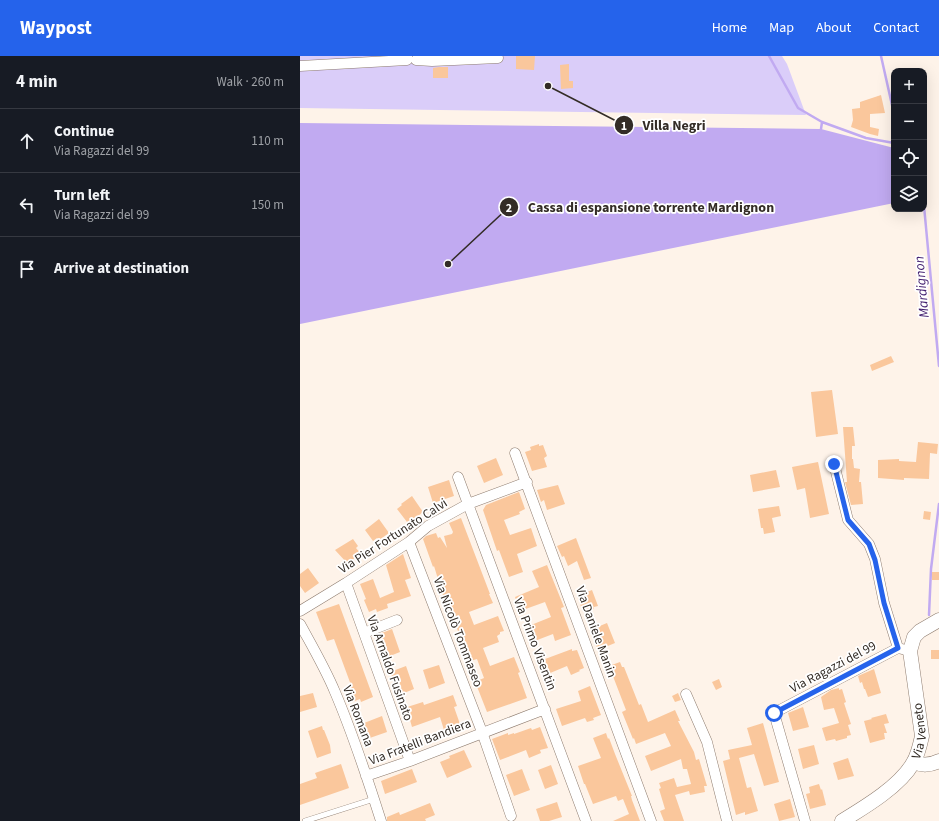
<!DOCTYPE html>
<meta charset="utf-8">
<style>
body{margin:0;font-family:"Source Sans 3",sans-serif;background:#242831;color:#f1f3f6}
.controls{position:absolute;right:12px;top:12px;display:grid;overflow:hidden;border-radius:8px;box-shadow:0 4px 16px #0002}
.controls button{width:36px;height:36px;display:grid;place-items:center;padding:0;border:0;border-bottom:1px solid #363941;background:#171b24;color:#f1f3f6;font:20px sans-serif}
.stop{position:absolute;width:12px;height:12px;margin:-9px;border:3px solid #2563eb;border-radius:50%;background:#fff}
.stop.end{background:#2563eb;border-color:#fff;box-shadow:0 1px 4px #0008}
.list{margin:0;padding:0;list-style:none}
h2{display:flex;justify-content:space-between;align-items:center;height:52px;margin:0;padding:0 16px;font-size:17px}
h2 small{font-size:13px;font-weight:400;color:#9ea1a6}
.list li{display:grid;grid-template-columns:26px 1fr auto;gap:12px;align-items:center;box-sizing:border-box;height:64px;padding:0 16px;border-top:1px solid #363941}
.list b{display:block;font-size:15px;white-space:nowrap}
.list p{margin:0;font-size:13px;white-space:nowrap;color:#9ea1a6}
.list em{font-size:13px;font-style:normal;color:#9ea1a6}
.icon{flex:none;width:22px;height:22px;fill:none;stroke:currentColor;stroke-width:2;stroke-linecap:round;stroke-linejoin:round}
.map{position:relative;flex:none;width:639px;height:765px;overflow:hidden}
header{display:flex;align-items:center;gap:24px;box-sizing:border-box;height:56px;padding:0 20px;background:#2563eb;color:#fff}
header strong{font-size:19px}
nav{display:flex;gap:22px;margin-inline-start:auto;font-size:14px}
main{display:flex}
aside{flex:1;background:#171b24}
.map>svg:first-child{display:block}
</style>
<header>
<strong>Waypost</strong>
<nav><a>Home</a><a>Map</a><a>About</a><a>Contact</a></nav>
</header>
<main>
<aside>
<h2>4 min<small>Walk · 260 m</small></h2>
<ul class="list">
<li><svg class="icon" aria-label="ahead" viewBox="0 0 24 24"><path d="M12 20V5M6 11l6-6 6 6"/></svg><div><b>Continue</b><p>Via Ragazzi del 99</p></div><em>110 m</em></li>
<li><svg class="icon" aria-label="left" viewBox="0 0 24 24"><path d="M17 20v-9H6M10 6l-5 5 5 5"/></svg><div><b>Turn left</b><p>Via Ragazzi del 99</p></div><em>150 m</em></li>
<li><svg class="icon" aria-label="arrive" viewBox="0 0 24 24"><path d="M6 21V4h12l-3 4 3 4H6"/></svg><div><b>Arrive at destination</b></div></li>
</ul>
</aside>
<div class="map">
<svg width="639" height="765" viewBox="0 0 639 765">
<rect width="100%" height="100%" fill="#fef3e9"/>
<path fill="#dacdf9" d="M 0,0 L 482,0 L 487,8 L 506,59 L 0,52 Z"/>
<path fill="#c1aaf1" d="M 0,67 L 521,73 L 594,92 L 594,147 L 0,268 Z"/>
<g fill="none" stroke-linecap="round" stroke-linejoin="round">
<path stroke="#c1aaf1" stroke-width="2.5" d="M 469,0 L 498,52 L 522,66 L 566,82 L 594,87
M 581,0 L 594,58
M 521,73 L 522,66
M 624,150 L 639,310
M 629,559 L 631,513 L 639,448"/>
</g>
<path fill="#fac79c" d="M 216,0 L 235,0 L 234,14 L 216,13 Z
M 269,8 L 269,25 L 273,25 L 273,32 L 261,33 L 260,9 Z
M 139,11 L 148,11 L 148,22 L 133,22 L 133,12 Z
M 581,39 L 585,57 L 570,58 L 570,71 L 579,73 L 578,80 L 570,78 L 551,71 L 553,64 L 552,53 L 560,52 L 560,46 Z
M 591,300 L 594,306 L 572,315 L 570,309 Z
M 532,334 L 538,378 L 516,381 L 511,336 Z
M 543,371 L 553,371 L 555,390 L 552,390 L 552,403 L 553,403 L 554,412 L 560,413 L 559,426 L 561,426 L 563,448 L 551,449 L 545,426 L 547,426 Z
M 618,386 L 638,388 L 637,398 L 630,397 L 629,423 L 604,422 L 604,424 L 578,422 L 578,404 L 599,403 L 599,405 L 616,406 Z
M 239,388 L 239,390 L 243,389 L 247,400 L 244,402 L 247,411 L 232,415 L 225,396 L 231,394 L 230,391 Z
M 196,402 L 203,419 L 184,427 L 177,410 Z
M 518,406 L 529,458 L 510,462 L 505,432 L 497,434 L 492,411 Z
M 476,414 L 480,431 L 453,436 L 450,419 Z
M 149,424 L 154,440 L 133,447 L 128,431 Z
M 258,429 L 265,448 L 247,454 L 244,444 L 241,446 L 237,434 Z
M 219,436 L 225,453 L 219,456 L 220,458 L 204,464 L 210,479 L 231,472 L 237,490 L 217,498 L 223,516 L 209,521 L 199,494 L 197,495 L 183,454 L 186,449 Z
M 112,440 L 123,456 L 114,463 L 113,462 L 107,466 L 97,453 L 102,449 L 101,448 Z
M 479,450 L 481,460 L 472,462 L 475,476 L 464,478 L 463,472 L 461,472 L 458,453 Z
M 624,455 L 631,456 L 630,464 L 623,463 Z
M 161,462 L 190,538 L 189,538 L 193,547 L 169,556 L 174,569 L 198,560 L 204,575 L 200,576 L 200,578 L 197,580 L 199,586 L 183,592 L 190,610 L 214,601 L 220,616 L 218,617 L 227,642 L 187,656 L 176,628 L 178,627 L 177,625 L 184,622 L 177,603 L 170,605 L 146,545 L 145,546 L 134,510 L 133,511 L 123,483 L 126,480 L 136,477 L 138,482 L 140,481 L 147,492 L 144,480 L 152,478 L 153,476 L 149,467 Z
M 79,463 L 89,477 L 79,484 L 77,482 L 73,485 L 65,474 Z
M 276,482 L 291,522 L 284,524 L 277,505 L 268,510 L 264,500 L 262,501 L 257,490 Z
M 53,483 L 58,490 L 56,492 L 61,498 L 47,507 L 35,494 Z
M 103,498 L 111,522 L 105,524 L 111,540 L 87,548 L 88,552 L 77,556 L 76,553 L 69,556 L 64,544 L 66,543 L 60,528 L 73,523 L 80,542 L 94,536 L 86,509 Z
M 247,509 L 264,551 L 261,552 L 271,579 L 255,585 L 253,578 L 232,586 L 226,571 L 251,561 L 245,546 L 220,555 L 215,541 L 239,531 L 232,515 Z
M 8,512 L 19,527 L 5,537 L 0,530 L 0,518 Z
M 632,516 L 639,516 L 639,524 L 632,524 Z
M 292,534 L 298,550 L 294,551 L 294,553 L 283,556 L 277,540 Z
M 39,548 L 73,641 L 61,646 L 60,643 L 52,646 L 46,631 L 51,629 L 34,583 L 27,585 L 16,556 Z
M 307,567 L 315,587 L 298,594 L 290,574 Z
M 92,573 L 100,596 L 85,602 L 77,579 Z
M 272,593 L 272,595 L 277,594 L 284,612 L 279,614 L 280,615 L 271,619 L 267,610 L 243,620 L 237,606 Z
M 631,594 L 639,594 L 639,603 L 631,603 Z
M 320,606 L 322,611 L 324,611 L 339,649 L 341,648 L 348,666 L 375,654 L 380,665 L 378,665 L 394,696 L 396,704 L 399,703 L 407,730 L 404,730 L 405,736 L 390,739 L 389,735 L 375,739 L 384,765 L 364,765 L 360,755 L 365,753 L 359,733 L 361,732 L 359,727 L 374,722 L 377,731 L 391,728 L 387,713 L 383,713 L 381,703 L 351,715 L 345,700 L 371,690 L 365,677 L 336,688 L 334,682 L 333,683 L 322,656 L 326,654 L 309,610 Z
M 139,609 L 145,627 L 129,633 L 123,614 Z
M 106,610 L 114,633 L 99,639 L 90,616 Z
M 574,613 L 581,637 L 568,641 L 565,633 L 564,633 L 562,626 L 560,627 L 558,620 Z
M 419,623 L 422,631 L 416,634 L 412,626 Z
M 290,630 L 301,659 L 293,662 L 294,664 L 287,666 L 285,662 L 262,670 L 256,653 L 281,645 L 278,635 Z
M 539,632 L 539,634 L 542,633 L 546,646 L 544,647 L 551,668 L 548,669 L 551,679 L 547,680 L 547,682 L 536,685 L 535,683 L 526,685 L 522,672 L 539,667 L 534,652 L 524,654 L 521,641 L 531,634 Z
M 13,637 L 17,651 L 0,656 L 0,640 Z
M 378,637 L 381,644 L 375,646 L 372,640 Z
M 153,639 L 157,650 L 154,651 L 160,668 L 144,674 L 140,661 L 112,671 L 110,664 L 108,664 L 104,652 L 123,646 L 124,649 Z
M 503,651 L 509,671 L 493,675 L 488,657 Z
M 586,658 L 589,667 L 584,668 L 587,677 L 584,677 L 585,683 L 570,687 L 564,665 L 572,663 L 571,662 Z
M 82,660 L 87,676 L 64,684 L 59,669 Z
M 463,667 L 479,726 L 464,730 L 454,698 L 439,702 L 447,732 L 451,731 L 458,755 L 445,759 L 445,756 L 436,759 L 423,705 L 430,703 L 428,694 L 452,689 L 447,672 Z
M 22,670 L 23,674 L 24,674 L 30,689 L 31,697 L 17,702 L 8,675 Z
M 240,671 L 248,692 L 240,694 L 241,697 L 229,702 L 226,694 L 200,704 L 192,683 L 208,677 L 208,679 L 214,677 L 214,678 L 231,672 L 232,674 Z
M 306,677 L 308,683 L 309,682 L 315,698 L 332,740 L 331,740 L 332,744 L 340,765 L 313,765 L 329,758 L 323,743 L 318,745 L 316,740 L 293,748 L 285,728 L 284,728 L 278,710 L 301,702 L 293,682 Z
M 514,689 L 519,708 L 503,713 L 498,693 Z
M 164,694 L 172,711 L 147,722 L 140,706 L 150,702 L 149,700 Z
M 548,702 L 554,720 L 538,724 L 533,707 Z
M 41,708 L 49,732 L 0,749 L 0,728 L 17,722 L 15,717 Z
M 251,709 L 258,728 L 245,733 L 238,714 Z
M 112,713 L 117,726 L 85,738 L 81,725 Z
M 222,713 L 230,734 L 214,740 L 206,719 Z
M 519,728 L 521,734 L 522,733 L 526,749 L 510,753 L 506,738 L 510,737 L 509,731 Z
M 490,743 L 495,761 L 479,765 L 474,748 Z
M 257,746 L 262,761 L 249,765 L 240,765 L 236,753 Z
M 130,747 L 135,759 L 125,763 L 126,765 L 87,765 L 87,761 L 99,756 L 100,759 Z"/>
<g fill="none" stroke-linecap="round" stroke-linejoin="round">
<defs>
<path id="lane" d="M 5,765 L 74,743"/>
<path id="street" d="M 116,4 L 132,5 L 198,2
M 0,10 L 107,4 L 107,0
M 215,397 L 351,765
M 534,408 L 548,464 L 569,488 L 575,503 L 584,547 L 598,592
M 158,421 L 286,765
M 109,486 L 182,676 L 211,760
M 46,527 L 110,705
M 0,555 L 46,527 L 109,486 L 128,470 L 168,448 L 227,426
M 0,568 C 12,590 25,612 35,636 C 53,678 67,721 81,765
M 64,577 L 97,564
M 386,638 L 407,686 L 427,765
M 66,720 L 110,705 L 245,653
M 505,765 L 474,657 L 598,592 L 610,595"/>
<g id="secondary">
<path d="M 614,706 C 622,710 631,709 639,705"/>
<path id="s1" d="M 542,765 C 565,751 600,730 613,707 C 618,699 620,689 622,680 L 610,595 L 614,581 L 620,575 L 639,564"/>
</g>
</defs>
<use href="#lane" stroke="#8e7c6f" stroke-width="6"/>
<use href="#street" stroke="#8e7c6f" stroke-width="11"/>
<use href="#secondary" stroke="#8e7c6f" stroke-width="15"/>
<use href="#lane" stroke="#fff" stroke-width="5"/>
<use href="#street" stroke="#fff" stroke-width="10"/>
<use href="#secondary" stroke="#fff" stroke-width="14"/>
</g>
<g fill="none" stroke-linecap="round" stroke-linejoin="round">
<path stroke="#2563eb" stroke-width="5" d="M 474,657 L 598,592 L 584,547 L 575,504 L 569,488 L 548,464 L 534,408"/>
</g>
<g text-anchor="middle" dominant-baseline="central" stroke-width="3.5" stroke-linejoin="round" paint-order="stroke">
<g font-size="13" fill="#332c26" stroke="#fff">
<text transform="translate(93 480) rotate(-33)">Via Pier Fortunato Calvi</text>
<text transform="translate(158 576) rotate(69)">Via Nicolò Tommaseo</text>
<text transform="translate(296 576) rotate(70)">Via Daniele Manin</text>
<text transform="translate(235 588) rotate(69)">Via Primo Visentin</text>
<text transform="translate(533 611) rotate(-28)">Via Ragazzi del 99</text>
<text transform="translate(90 612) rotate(70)">Via Arnaldo Fusinato</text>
<text transform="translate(58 660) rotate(69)">Via Romana</text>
<text stroke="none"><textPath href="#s1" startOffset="126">Via Veneto</textPath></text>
<text transform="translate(120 686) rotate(-21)">Via Fratelli Bandiera</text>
</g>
<g font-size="14" font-style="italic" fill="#421f6f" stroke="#fff">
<text transform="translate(622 231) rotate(-95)">Mardignon</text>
</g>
</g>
<path fill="none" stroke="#332c26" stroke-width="1.5" d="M248 30L324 69M148 208L209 151"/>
<g fill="#332c26" stroke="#fff" stroke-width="1.5">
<circle cx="248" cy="30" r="4"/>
<circle cx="148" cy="208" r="4"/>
<circle cx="324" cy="69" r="10"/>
<circle cx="209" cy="151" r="10"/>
</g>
<g font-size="12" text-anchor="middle" font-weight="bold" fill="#fff">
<text x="324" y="74">1</text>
<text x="209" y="156">2</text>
</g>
<g font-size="14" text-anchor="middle" font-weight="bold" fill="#332c26" stroke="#fff" stroke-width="3.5" stroke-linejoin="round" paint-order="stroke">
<text x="374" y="74">Villa Negri</text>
<text x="351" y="156">Cassa di espansione torrente Mardignon</text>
</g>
</svg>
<div class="controls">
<button>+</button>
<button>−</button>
<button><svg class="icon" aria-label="locate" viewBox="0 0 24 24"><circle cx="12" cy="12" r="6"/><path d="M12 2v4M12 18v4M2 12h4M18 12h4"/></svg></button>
<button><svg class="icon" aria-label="layers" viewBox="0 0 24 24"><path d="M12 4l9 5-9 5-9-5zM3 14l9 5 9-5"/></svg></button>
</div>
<div class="stop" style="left:474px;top:657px"></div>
<div class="stop end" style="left:534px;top:408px"></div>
</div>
</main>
